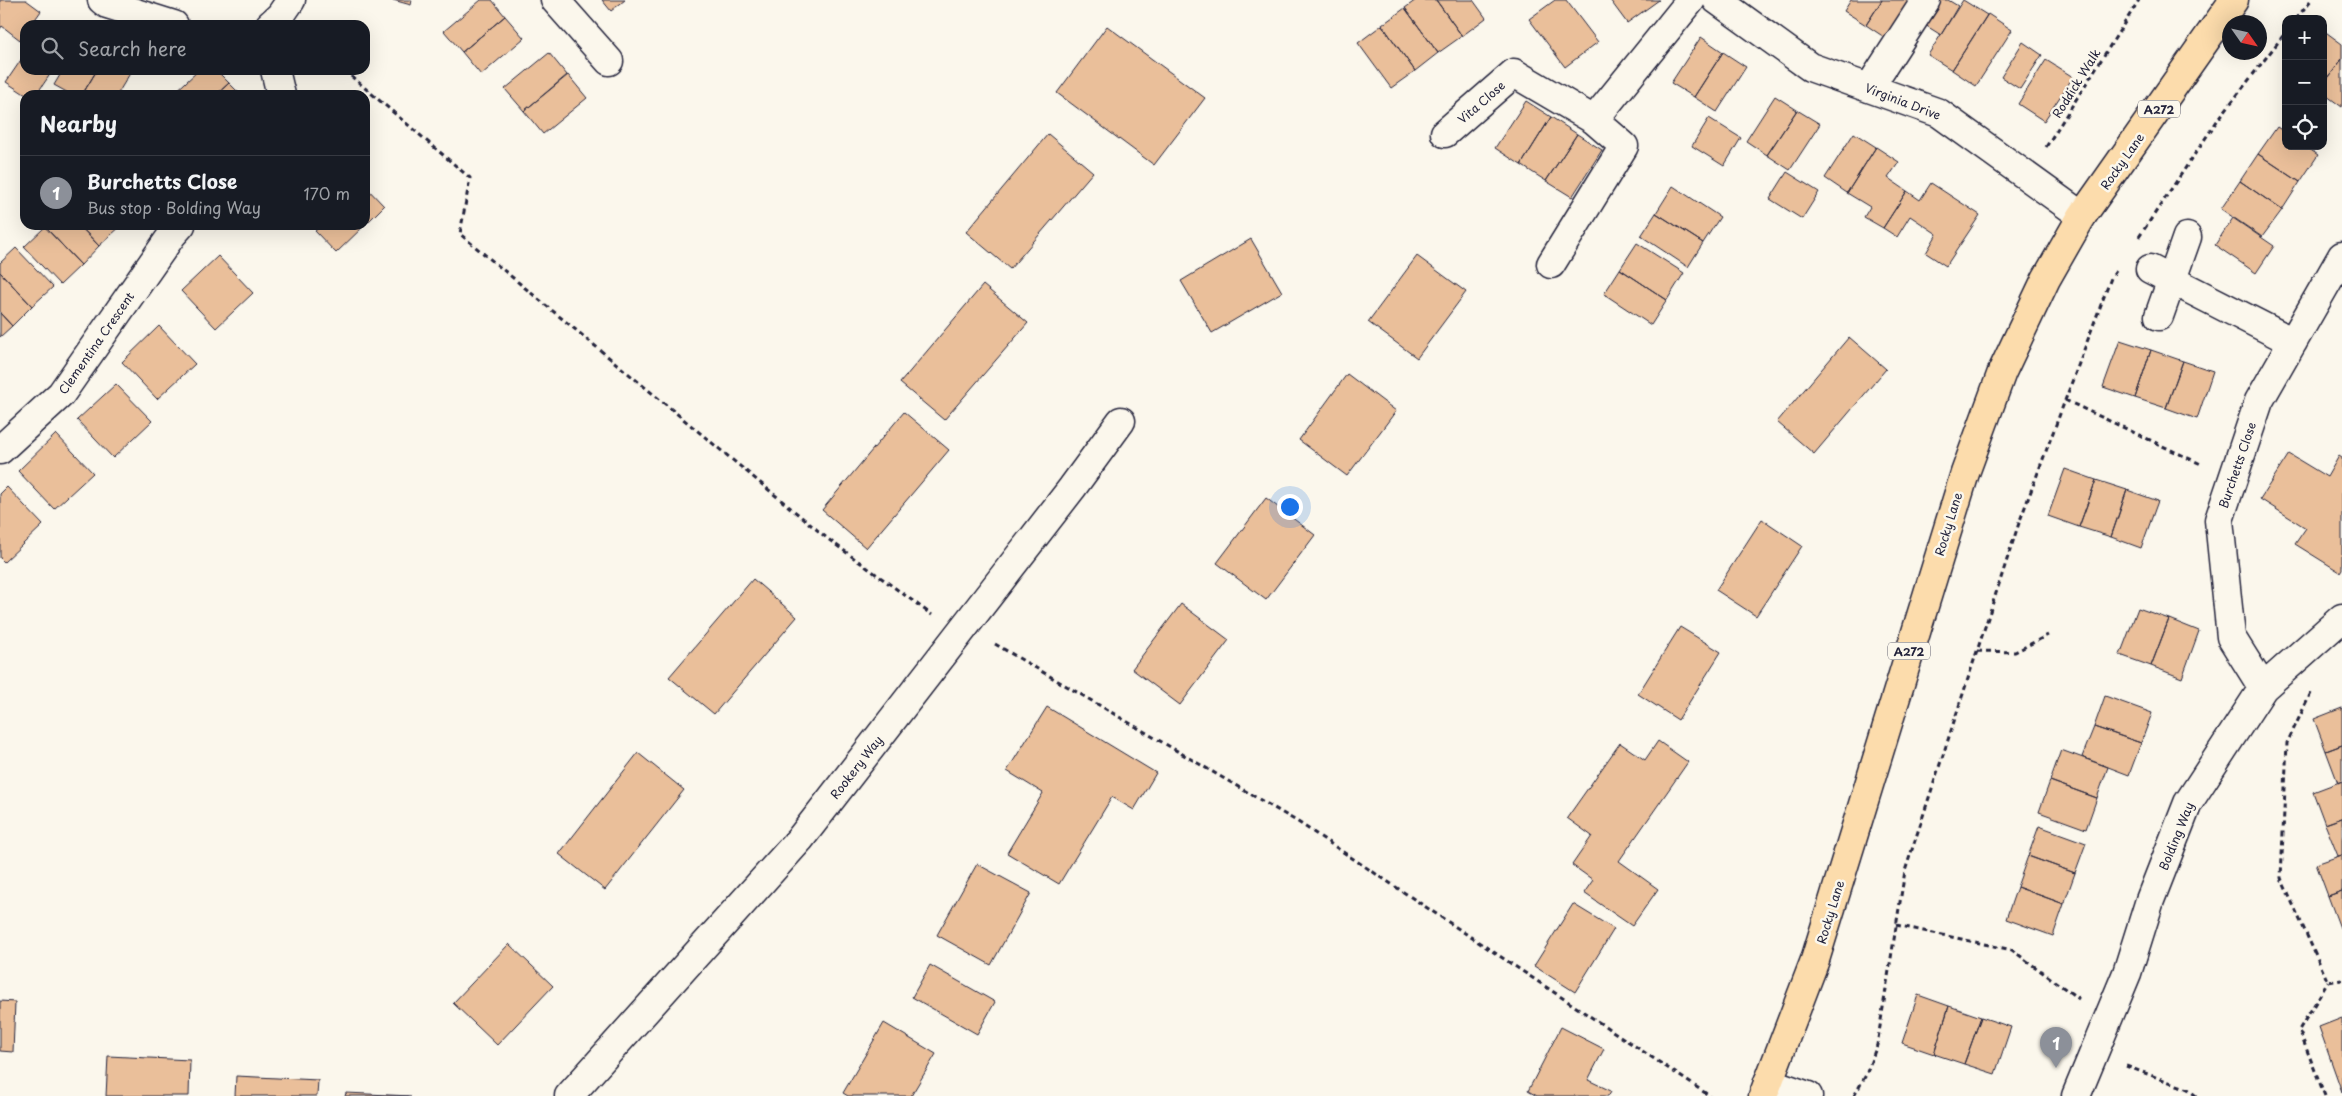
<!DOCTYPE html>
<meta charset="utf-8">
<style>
body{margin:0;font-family:"Playpen Sans",sans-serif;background:#20242c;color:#f1f3f6}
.controls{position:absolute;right:15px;top:15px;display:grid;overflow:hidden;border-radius:10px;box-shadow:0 5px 20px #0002}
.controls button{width:45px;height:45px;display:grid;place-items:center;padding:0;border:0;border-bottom:1px solid #363941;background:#171b24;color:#f1f3f6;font:25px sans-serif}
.compass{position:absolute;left:2222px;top:15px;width:45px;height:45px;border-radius:50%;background:#171b24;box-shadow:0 5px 20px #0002;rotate:124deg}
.you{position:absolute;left:1289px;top:506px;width:18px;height:18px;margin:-12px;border:4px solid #fff;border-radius:50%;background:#1a73e8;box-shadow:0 0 0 8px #1a73e833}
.badge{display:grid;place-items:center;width:32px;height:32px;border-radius:50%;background:#8c9099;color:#fff;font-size:16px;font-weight:700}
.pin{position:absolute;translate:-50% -41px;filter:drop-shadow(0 1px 2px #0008)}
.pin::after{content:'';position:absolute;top:26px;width:18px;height:15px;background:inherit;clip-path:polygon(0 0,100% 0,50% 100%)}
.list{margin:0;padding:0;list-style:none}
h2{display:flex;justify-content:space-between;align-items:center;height:65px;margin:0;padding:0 20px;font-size:21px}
h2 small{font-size:16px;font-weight:400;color:#9ea1a6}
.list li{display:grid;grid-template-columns:32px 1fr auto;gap:15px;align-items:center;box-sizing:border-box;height:75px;padding:0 20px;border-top:1px solid #363941}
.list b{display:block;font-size:19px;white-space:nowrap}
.list p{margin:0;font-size:16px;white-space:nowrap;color:#9ea1a6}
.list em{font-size:16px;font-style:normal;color:#9ea1a6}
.icon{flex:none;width:28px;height:28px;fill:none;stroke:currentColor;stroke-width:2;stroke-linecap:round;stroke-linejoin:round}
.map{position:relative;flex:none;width:2342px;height:1096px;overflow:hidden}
.search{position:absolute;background:#171b24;box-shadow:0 5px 20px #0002;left:20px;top:20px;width:350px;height:55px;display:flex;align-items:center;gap:12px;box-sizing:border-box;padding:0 18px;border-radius:15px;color:#9ea1a6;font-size:19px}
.panel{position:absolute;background:#171b24;box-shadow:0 5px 20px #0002;left:20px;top:90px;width:350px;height:140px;border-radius:15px}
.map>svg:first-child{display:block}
</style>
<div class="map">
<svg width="2342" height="1096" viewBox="0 0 2342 1096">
<rect width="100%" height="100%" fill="#fbf7ec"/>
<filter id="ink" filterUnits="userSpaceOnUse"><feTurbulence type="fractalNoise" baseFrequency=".02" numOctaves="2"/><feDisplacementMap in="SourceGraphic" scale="10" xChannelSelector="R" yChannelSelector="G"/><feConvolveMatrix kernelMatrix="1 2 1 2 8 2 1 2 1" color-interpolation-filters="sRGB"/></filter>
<g filter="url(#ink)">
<path fill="#eabf9a" stroke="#22223b" d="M 0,0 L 26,0 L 41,11 L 31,25 L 25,25 L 25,33 L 20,40 L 2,26 L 0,29 Z
M 393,0 L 412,0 L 411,5 Z
M 481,0 L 492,0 L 505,16 L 462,52 L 444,31 Z
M 602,0 L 625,0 L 611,11 Z
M 1416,0 L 1436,0 L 1462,36 L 1438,53 L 1405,8 Z
M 1436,0 L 1473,0 L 1486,18 L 1462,36 Z
M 1555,0 L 1566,0 L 1598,42 L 1565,67 L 1529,19 Z
M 1610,0 L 1659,0 L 1627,23 Z
M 1851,0 L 1882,0 L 1866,25 L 1844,11 Z
M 1882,0 L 1912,0 L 1887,39 L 1866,25 Z
M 1941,0 L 1948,0 L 1958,6 L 1941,35 L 1925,25 Z
M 1963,0 L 1987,15 L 1952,70 L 1928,55 Z
M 1405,8 L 1438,53 L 1415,71 L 1382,25 Z
M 1988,14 L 2012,30 L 1976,86 L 1952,70 Z
M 505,16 L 524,38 L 481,75 L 462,52 Z
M 1382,25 L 1415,71 L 1391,88 L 1358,43 Z
M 1107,26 L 1205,98 L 1154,165 L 1057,93 Z
M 2323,30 L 2342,44 L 2342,59 L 2323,85 Z
M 1701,37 L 1723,52 L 1694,97 L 1671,83 Z
M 2023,42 L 2042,55 L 2020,89 L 2001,77 Z
M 1723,52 L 1746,67 L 1717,112 L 1694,97 Z
M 549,53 L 567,75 L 524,111 L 505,89 Z
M 25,54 L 25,70 L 53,70 L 36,95 L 26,95 L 6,82 Z
M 2342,59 L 2342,107 L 2323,93 L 2323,85 Z
M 2046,60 L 2073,77 L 2044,121 L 2018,104 Z
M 63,70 L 97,70 L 82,95 L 72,95 L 54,85 Z
M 97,70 L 132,70 L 117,95 L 82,95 Z
M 199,70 L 216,70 L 229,83 L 216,95 L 172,95 Z
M 568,75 L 587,98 L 543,134 L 524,111 Z
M 229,83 L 241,95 L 216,95 Z
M 1775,96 L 1797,110 L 1767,155 L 1746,141 Z
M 1526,101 L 1551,117 L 1521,165 L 1495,148 Z
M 1797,110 L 1820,124 L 1790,170 L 1767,155 Z
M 1551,117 L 1577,134 L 1546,181 L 1521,165 Z
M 1709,118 L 1741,138 L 1724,166 L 1692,146 Z
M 2277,127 L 2286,133 L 2286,146 L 2305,146 L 2318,155 L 2300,182 L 2258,154 Z
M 1854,133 L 1876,147 L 1847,193 L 1825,178 Z
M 1048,134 L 1093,172 L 1010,269 L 966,232 Z
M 1577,134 L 1602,150 L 1572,197 L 1546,181 Z
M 1876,147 L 1899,162 L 1888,178 L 1907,191 L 1883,228 L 1864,217 L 1870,207 L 1847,193 Z
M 2258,154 L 2300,182 L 2282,210 L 2240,181 Z
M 1787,172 L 1819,192 L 1802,219 L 1770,199 Z
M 2240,181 L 2282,210 L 2262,237 L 2221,209 Z
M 1931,183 L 1980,215 L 1946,266 L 1926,253 L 1937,234 L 1910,216 L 1897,237 L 1883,228 L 1907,191 L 1920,200 Z
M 365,186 L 384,206 L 365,225 Z
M 1673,186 L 1720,217 L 1703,243 L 1656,213 Z
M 1656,213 L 1703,243 L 1688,267 L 1641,236 Z
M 2233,218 L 2274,246 L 2256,273 L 2215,245 Z
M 47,225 L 79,225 L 99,246 L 81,265 L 45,227 Z
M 79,225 L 122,225 L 99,246 Z
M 322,225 L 365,225 L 336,253 L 315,231 Z
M 45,227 L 81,265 L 60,285 L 24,247 Z
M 1251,239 L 1282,292 L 1212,333 L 1181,281 Z
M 1637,243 L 1684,273 L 1667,300 L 1620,269 Z
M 16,248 L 53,287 L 32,306 L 0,272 L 0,263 Z
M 218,256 L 253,293 L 216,328 L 181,291 Z
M 1417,256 L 1466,292 L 1417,358 L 1368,322 Z
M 1620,269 L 1667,300 L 1651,325 L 1604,294 Z
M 0,272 L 32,306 L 12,326 L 0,313 Z
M 983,285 L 1028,323 L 944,420 L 900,383 Z
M 0,313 L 12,326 L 0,337 Z
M 159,326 L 195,364 L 157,399 L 122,362 Z
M 1849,337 L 1886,369 L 1814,454 L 1777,422 Z
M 2120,340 L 2151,350 L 2135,398 L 2103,387 Z
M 2151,350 L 2183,361 L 2166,408 L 2135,398 Z
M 2183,361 L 2213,371 L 2197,419 L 2166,408 Z
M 1347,374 L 1396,411 L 1347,476 L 1299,440 Z
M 116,384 L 152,421 L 113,458 L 77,420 Z
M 904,412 L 949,450 L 866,548 L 822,510 Z
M 56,434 L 93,473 L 54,509 L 18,471 Z
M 2289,454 L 2327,477 L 2339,456 L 2342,458 L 2342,569 L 2340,572 L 2295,544 L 2306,528 L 2260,499 Z
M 2065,469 L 2096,480 L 2079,527 L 2048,516 Z
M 2096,480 L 2127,490 L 2111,537 L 2079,527 Z
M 7,487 L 43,525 L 4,562 L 0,558 L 0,494 Z
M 2127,490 L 2158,501 L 2141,548 L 2111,537 Z
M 1266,498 L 1315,535 L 1266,600 L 1217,563 Z
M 1762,519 L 1802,546 L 1756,616 L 1716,590 Z
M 753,579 L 797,617 L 714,714 L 669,677 Z
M 1181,604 L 1229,640 L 1180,705 L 1132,669 Z
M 2138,608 L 2169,619 L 2151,666 L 2120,655 Z
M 2169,619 L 2199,631 L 2182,678 L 2151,666 Z
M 1680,627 L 1721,652 L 1678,720 L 1638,694 Z
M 2105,696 L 2152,713 L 2141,743 L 2094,727 Z
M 1047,707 L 1156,773 L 1134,810 L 1112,797 L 1059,884 L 1007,853 L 1043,793 L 1007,771 Z
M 2342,708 L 2342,745 L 2326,751 L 2314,719 Z
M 2094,727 L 2141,743 L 2129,775 L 2082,757 Z
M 1658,741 L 1688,762 L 1619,861 L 1658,889 L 1632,926 L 1584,893 L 1593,880 L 1572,865 L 1592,836 L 1567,818 L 1620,743 L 1645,760 Z
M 2342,745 L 2342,781 L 2338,783 L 2326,751 Z
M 2061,750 L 2108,767 L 2097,798 L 2050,781 Z
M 638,753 L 684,790 L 605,890 L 559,854 Z
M 2050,781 L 2097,798 L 2086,829 L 2039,812 Z
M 2342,781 L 2342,818 L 2325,824 L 2313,792 Z
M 2342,818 L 2342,855 L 2338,856 L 2325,824 Z
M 2039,826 L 2086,843 L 2075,873 L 2028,856 Z
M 2342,855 L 2342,891 L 2328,896 L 2316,864 Z
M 2028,856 L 2075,873 L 2064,904 L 2017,887 Z
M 977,864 L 1031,893 L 991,965 L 937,935 Z
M 2017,887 L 2064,904 L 2053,936 L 2006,919 Z
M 2342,891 L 2342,927 L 2340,928 L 2328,896 Z
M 1573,904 L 1614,929 L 1575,992 L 1534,966 Z
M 509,944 L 553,986 L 497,1045 L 453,1003 Z
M 930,965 L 995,1002 L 977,1034 L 912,997 Z
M 1918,995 L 1949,1006 L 1934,1054 L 1902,1043 Z
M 0,1001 L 15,1002 L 13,1052 L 0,1051 Z
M 1949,1006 L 1981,1017 L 1964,1064 L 1934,1054 Z
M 1981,1017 L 2011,1027 L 1995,1074 L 1964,1064 Z
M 2342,1018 L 2342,1092 L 2319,1027 Z
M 884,1023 L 936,1054 L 911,1096 L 848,1096 L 843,1093 Z
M 1561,1027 L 1604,1049 L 1588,1080 L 1611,1091 L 1608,1096 L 1537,1096 L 1528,1091 Z
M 108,1056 L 190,1060 L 189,1096 L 106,1096 Z
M 236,1076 L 318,1080 L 317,1096 L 235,1096 Z
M 346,1093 L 411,1096 L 345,1096 Z"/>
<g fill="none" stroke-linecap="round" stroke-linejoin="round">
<defs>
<path id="minor" d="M 102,0 L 107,4 L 174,25
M 555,0 L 609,61
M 1717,0 L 1810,67 L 1939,113 L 2082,216
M 270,25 L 280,16 L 291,0
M 275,70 L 281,95
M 1869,88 L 1926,0
M 1445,133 L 1514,73 L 1594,120 L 1691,0
M 1551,264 L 1624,146 L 1594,120
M 2150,269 L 2293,342
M 2159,316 L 2187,237
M 0,450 L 61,394 L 172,235 L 181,225
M 2263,688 L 2231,637 L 2219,520 L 2259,401 L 2342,256
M 1768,1082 L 1808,1096
M 569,1096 L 800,839 L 1072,488 L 1121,421
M 2076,1096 L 2127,973 L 2150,900 L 2188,803 L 2263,688 L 2342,618"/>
<path id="highway" d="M 1763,1096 L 1815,960 L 1965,473 L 2002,372 L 2046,279 L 2082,216 L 2234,0"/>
</defs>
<use href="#minor" stroke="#22223b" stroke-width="31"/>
<use href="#highway" stroke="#22223b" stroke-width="31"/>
<path stroke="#22223b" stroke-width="3" stroke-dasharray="5 4" stroke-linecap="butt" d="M 2296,19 L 2311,0
M 344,70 L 470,178 L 460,234 L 828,539 L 932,615
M 2046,147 L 2139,0
M 2139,237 L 2217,121 L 2286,32
M 2065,400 L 2203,465
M 995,644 L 1298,822 L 1710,1096
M 1977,651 L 2015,652 L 2048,635
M 2311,693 L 2287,743 L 2281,878 L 2328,982 L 2342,980
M 1896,925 L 2012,950 L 2079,999
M 2126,1066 L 2188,1089 L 2196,1096
M 1854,1096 L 1866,1075 L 1877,1045 L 1905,871 L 2019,523 L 2111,278 L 2116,271
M 2325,1096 L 2299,1030 L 2328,982"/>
<use href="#minor" stroke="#fbf7ec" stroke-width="28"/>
<use href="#highway" stroke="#fcdcac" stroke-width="28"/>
</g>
</g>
<g text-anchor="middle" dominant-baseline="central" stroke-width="5" stroke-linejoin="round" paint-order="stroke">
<g fill="#fbf7ec" stroke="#636270" stroke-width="1">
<rect x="2138" y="100.5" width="42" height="17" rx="4"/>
<rect x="1888" y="642.5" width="42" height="17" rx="4"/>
</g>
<g font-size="11" font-weight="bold" fill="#22223b">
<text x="2159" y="109">A272</text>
<text x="1909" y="651">A272</text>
</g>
<g font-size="12" fill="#22223b" stroke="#fbf7ec">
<text transform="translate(2076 83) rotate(-58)">Roddick Walk</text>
<text transform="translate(1903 101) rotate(21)">Virginia Drive</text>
<text transform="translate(1481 102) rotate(-41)">Vita Close</text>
<text transform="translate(2122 161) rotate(-55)">Rocky Lane</text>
<text transform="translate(96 343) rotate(-55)">Clementina Crescent</text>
<text transform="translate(2237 465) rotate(-71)">Burchetts Close</text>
<text transform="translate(1948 524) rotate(-73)">Rocky Lane</text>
<text transform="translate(856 767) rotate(-52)">Rookery Way</text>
<text transform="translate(2176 836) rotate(-68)">Bolding Way</text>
<text transform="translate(1830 912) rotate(-73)">Rocky Lane</text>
</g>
</g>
</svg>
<div class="controls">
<button>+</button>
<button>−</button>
<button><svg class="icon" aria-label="locate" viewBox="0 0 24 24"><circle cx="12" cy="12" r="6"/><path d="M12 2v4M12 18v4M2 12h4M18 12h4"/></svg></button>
</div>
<svg class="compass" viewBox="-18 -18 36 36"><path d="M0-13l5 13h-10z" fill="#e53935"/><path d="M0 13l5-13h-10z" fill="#9ea1a6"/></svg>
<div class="you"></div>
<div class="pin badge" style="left:2056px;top:1068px">1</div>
<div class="search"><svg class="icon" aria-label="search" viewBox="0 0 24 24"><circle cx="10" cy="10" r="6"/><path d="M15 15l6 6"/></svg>Search here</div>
<section class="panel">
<h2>Nearby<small></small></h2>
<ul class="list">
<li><span class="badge">1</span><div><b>Burchetts Close</b><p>Bus stop · Bolding Way</p></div><em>170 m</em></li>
</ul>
</section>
</div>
